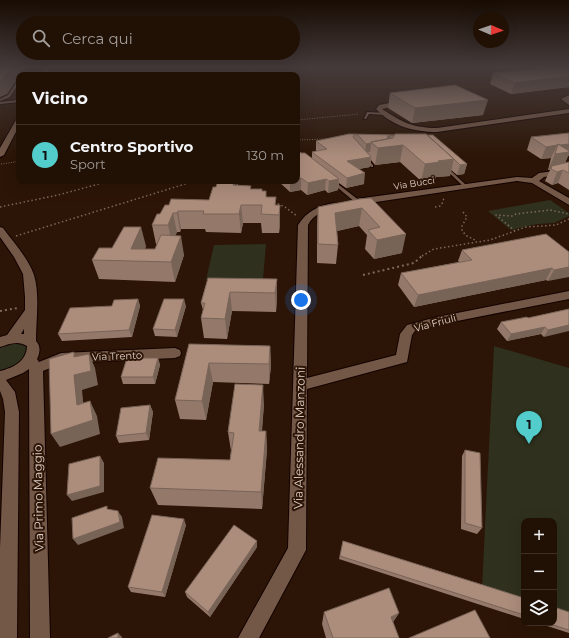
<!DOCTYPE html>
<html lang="it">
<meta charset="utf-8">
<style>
body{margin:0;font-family:Montserrat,sans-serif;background:#2d1e13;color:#f1f3f6}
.controls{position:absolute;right:12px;bottom:12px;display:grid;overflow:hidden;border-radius:8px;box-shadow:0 4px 16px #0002}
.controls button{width:36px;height:36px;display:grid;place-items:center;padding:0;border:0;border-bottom:1px solid #3e3026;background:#211004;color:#f1f3f6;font:20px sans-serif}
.compass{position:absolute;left:473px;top:12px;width:36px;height:36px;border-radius:50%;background:#211004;box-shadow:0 4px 16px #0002;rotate:92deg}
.you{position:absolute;left:301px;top:300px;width:14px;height:14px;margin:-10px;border:3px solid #fff;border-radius:50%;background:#1a73e8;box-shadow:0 0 0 6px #1a73e833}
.badge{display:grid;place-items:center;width:26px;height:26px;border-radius:50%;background:#53cdcb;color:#111;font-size:13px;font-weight:700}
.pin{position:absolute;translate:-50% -33px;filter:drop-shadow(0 1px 2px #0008)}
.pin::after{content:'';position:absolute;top:21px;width:14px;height:12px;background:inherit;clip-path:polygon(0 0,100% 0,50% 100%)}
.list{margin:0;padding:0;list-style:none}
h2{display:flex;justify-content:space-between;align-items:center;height:52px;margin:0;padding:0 16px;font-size:17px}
h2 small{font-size:13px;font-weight:400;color:#a29d9a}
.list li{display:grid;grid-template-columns:26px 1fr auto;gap:12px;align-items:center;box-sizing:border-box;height:60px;padding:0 16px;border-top:1px solid #3e3026}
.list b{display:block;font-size:15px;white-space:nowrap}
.list p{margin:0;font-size:13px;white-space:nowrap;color:#a29d9a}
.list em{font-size:13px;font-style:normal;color:#a29d9a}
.icon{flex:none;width:22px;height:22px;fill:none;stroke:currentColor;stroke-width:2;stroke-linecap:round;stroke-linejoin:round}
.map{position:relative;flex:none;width:569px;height:638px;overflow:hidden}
.search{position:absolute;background:#211004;box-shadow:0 4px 16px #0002;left:16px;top:16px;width:284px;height:44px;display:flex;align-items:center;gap:10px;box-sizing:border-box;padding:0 14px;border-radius:22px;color:#a29d9a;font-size:15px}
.panel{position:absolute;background:#211004;box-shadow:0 4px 16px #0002;left:16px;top:72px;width:284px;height:112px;border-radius:8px}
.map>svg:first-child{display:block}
</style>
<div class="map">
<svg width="569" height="638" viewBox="0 0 569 638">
<rect width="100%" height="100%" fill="#2c1506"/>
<path fill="#2f311e" d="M 550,200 L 569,213 L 569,216 L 554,223 L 537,224 L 511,230 L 488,211 Z
M 266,244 L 263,279 L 206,280 L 214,245 Z
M 12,343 L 22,344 L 26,347 L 27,354 C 20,363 12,369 0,370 L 0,347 Z
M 494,346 L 569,368 L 569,616 L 554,611 L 554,521 L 524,521 L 524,601 L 482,588 Z"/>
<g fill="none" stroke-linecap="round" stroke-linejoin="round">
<defs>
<path id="lane" d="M 5,68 L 18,68 L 26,72 L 24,75 L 22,75 L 24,72 L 18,70 Z
M 18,80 L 19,80 L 19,83 L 10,97 L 0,101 L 0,99 L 8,95 Z
M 19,100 L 19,102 L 0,104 L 0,102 Z
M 367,112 L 387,113 L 389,114 L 387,115 L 369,114 L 366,119 L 364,119 Z
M 364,157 L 366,157 L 373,165 L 373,167 L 371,167 L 364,159 Z
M 445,167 L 447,167 L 466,185 L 466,187 L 464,187 L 445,169 Z
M 332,181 L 334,181 L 360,201 L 360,203 L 356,203 L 332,183 Z"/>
<path id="street" d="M 44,68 L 49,68 L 46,75 L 40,75 Z
M 569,95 L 569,105 L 561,99 Z
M 405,100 L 407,101 L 407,103 L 382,109 C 402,122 413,128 437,128 L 569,109 L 569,113 L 437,132 C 414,132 392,126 376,109 L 379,105 Z
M 19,118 L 19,126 L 4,155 L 0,157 L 0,148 L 16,120 Z
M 569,169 L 569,173 L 544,177 L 539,181 L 569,198 L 569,205 L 532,183 L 517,181 L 356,205 L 352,202 L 356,199 L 517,177 L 532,178 L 539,173 Z
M 334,203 L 338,206 L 337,208 C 325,211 314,213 308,225 L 307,378 L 396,355 L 400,334 L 407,325 L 437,317 L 569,291 L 569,299 L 437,325 L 415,331 L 412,335 L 407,362 L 307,389 L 306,550 L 259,638 L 238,638 L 288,548 L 298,225 C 307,211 318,206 334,203 Z
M 0,227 L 3,228 C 14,243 28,258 34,275 C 40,295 36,320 36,341 C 41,346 40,353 37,359 L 39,362 L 61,353 L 175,348 L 180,350 L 181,353 L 180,356 L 175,358 L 62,363 L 43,371 L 50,638 L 30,638 L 29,369 L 23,373 L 6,380 L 15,392 L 19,412 L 17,638 L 0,638 L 0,548 L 5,412 L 3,399 L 0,391 L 0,371 C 13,368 27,361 27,346 C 18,340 9,344 0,347 L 0,337 L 7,335 L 25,310 L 25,297 L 23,274 L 14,257 L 0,237 ZM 24,329 L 24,334 L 21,334 Z"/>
</defs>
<use href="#lane" stroke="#130200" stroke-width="2"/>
<use href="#street" stroke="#130200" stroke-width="2"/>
<path stroke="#7c675b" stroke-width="1" stroke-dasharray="1 1.5" stroke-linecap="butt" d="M 297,120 L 359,114
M 297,140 L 326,139
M 1,164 L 15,162 L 19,159"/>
<path stroke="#7c675b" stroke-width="1.5" stroke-dasharray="1.5 2.5" stroke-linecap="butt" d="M 229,181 L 241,186
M 274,202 L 285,207 L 297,216
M 442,204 L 444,198
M 0,207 L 58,195 L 110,181
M 435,207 L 441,206
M 463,212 L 467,217 L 462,226 L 462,231 L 467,236 L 477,241
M 515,231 L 496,215 L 512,216 L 516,214 L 550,210 L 569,214
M 16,236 L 195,181
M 422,256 L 434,249 L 490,240 L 526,227 L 556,225 L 569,219"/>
<path stroke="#7c675b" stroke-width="2" stroke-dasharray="2 3" stroke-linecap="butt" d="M 363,275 L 414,263 L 423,255
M 0,311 L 18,308"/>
<use href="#lane" fill="#735747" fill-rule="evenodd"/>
<use href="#street" fill="#735747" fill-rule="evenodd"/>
</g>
<path fill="#94796b" d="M 539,68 L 569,68 L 569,87 L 511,94 L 490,84 L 493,73 L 539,69 Z
M 440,87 L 483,115 L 412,123 L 388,108 L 390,93 Z
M 349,134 L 395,135 L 467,164 L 464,174 L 457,175 L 451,170 L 450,176 L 436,177 L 435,179 L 421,181 L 400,162 L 375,165 L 371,160 L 370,167 L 359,169 L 364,184 L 346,188 L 339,183 L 338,190 L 328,193 L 325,190 L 307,195 L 301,190 L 290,192 L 278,181 L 297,181 L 301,153 L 312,158 L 312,152 L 316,151 L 316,141 Z
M 531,137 L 569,144 L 569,156 L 568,156 L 565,163 L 569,162 L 569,190 L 558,183 L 552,185 L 545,181 L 550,170 L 548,170 L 551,158 L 541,159 L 527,150 Z
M 218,181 L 234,181 L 235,185 L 251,186 L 251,189 L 262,191 L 267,197 L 276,205 L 280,205 L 280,224 L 279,233 L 262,233 L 261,223 L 243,223 L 241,233 L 206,232 L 205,229 L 181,229 L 180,232 L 177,232 L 175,236 L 184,255 L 175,282 L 99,279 L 92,260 L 112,248 L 146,246 L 145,249 L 155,249 L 158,244 L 156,244 L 152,225 L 160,214 L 169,205 L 209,200 L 216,187 Z
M 359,199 L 402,253 L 374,259 L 365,249 L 367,235 L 359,226 L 337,231 L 338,245 L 336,264 L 317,263 L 317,225 L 318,207 Z
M 462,250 L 569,252 L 548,281 L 546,280 L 414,307 L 398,285 L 401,273 L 459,262 L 458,261 Z
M 208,278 L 277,279 L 277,298 L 276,312 L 232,311 L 227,339 L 204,338 L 201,318 L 203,310 L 201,303 Z
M 138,299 L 140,306 L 132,337 L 62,341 L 58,334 L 112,306 Z
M 186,306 L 177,337 L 155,336 L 153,329 Z
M 569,309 L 544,337 L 541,334 L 507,341 L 497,329 L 501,322 L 528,318 Z
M 189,344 L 270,346 L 271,366 L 269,384 L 213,382 L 206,420 L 180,419 L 175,400 Z
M 158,358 L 160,365 L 155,384 L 123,384 L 121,377 Z
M 264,404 L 262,431 L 266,431 L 267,450 L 262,509 L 158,505 L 150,488 L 230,460 L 231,451 L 228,432 Z
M 150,405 L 153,412 L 149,440 L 119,443 L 116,436 Z
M 465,450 L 482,528 L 477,534 L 461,529 L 462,456 Z
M 186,525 L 165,597 L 131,592 L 128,587 Z
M 343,541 L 524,598 L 524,619 L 339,559 Z
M 257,547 L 210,617 L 187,597 L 185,592 Z
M 324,612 L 399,613 L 393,622 L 399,638 L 326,638 L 322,624 Z
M 569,612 L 569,633 L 538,623 L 554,623 Z"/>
<path fill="#786357" d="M 11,68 L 20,68 L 21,73 L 20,75 L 19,75 L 19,76 L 7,94 L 0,97 L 0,81 Z
M 569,76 L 569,87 L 511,94 L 514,83 Z
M 488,100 L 483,115 L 412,123 L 415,108 Z
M 391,135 L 389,144 L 403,145 L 400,162 L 375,165 L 378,148 L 388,136 Z
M 371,143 L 370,152 L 365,153 L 366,144 Z
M 569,144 L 569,156 L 568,156 L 563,168 L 552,166 L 550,170 L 548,170 L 555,154 L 557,145 Z
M 557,145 L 551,158 L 541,159 L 546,147 Z
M 371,157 L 370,167 L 346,171 L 347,161 Z
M 454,159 L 450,176 L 436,177 L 435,179 L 421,181 L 425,164 L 438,161 Z
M 467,164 L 464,174 L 457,175 L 460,165 Z
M 563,170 L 558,183 L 552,185 L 557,172 Z
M 365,173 L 364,184 L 346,188 L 347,178 Z
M 301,178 L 301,190 L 290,192 L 290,181 L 297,181 L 297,179 Z
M 326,179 L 325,190 L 307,195 L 308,183 Z
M 339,179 L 338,190 L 328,193 L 329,181 Z
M 241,205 L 243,223 L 241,233 L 239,214 Z
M 280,205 L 280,224 L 279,233 L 279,215 Z
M 362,208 L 359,226 L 333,232 L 335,213 Z
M 178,211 L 181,229 L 180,232 L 177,213 Z
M 173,213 L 177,232 L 172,244 L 168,225 Z
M 141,227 L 146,246 L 139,261 L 131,249 Z
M 406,234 L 402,253 L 374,259 L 377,240 Z
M 181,236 L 184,255 L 175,282 L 171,262 Z
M 569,267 L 569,277 L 548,281 L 554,270 Z
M 552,268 L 546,280 L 414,307 L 418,295 Z
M 277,279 L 277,298 L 276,312 L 275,293 Z
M 230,292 L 232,311 L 227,339 L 225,319 Z
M 138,299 L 140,306 L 132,337 L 129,330 Z
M 184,299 L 186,306 L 177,337 L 175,330 Z
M 569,325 L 569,331 L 544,337 L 548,330 Z
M 545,327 L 541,334 L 507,341 L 511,334 Z
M 270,346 L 271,366 L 269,384 L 269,364 Z
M 89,354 L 95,368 L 98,385 L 82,390 L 85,420 L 77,405 L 74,375 Z
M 158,358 L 160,365 L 155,384 L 153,377 Z
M 209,363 L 213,382 L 206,420 L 202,401 Z
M 263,385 L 264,404 L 260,449 L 259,431 Z
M 90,401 L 97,416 L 100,434 L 60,447 L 51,434 Z
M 150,405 L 153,412 L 149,440 L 146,433 Z
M 266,431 L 267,450 L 262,509 L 261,492 Z
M 100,456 L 104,463 L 104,492 L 72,501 L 67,495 Z
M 118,511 L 122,517 L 124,528 L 78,545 L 73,539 Z
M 184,519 L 186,525 L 165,597 L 162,592 Z
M 257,541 L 257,547 L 210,617 L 208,612 Z
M 399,613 L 391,625 L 391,617 Z
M 118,633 L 122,637 L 122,638 L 118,638 Z"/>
<path fill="#ac8d7c" stroke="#786357" d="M 0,68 L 11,68 L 1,80 L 0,81 Z
M 548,68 L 569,68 L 569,76 L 514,83 L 493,73 Z
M 455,85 L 488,100 L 415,108 L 390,93 L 440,87 Z
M 569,133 L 569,144 L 560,145 L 558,144 L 557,145 L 546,147 L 531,137 Z
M 349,134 L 395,135 L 388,136 L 387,139 L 371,142 L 371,143 L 366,144 L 358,135 L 355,134 L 353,137 L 371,157 L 347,161 L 365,173 L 347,178 L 312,152 L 327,149 L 316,141 Z
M 395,134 L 426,134 L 454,159 L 438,161 L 440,162 L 425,164 L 403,145 L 378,148 L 371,142 L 393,138 Z
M 427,135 L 433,135 L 467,164 L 460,165 L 454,159 Z
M 558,144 L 569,151 L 569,152 L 555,154 Z
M 297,150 L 301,153 L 305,153 L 339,179 L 329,181 L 326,179 L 308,183 L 301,178 L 297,179 Z
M 569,162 L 569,173 L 563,170 L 557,172 L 551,169 L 552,166 Z
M 218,181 L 234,181 L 233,185 L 251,186 L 250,189 L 262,189 L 262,191 L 266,191 L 266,197 L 276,197 L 275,205 L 280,205 L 279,215 L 261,214 L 262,205 L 241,205 L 239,214 L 203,214 L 204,211 L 178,211 L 177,213 L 173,213 L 168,225 L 152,225 L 157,214 L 160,214 L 165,205 L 169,205 L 171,199 L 209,200 L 213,187 L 216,187 Z
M 371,198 L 406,234 L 377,240 L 368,230 L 380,227 L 362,208 L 335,213 L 338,245 L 318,244 L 318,207 L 359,199 Z
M 124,227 L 141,227 L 131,249 L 155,249 L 161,235 L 181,236 L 171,262 L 92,260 L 99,248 L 112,248 Z
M 546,234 L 569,252 L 569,267 L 554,270 L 552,268 L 418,295 L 401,273 L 472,260 L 462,250 Z
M 208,278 L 277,279 L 275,293 L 230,292 L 225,319 L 201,318 L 205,303 L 201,303 Z
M 138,299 L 129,330 L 58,334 L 70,308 L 112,306 L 114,300 Z
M 164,299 L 184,299 L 175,330 L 153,329 Z
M 569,309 L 569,325 L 548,330 L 545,327 L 511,334 L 501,322 L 527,317 L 528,318 Z
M 189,344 L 270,346 L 269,364 L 209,363 L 202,401 L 175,400 Z
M 74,352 L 74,357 L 89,354 L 91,371 L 74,375 L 77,405 L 90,401 L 93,420 L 51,434 L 49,359 Z
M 127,358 L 158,358 L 153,377 L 121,377 Z
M 235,384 L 263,385 L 259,431 L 266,431 L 261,492 L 150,488 L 158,458 L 230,460 L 234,433 L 228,432 Z
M 150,405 L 146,433 L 116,436 L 121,408 Z
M 465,450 L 480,453 L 482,528 L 465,523 Z
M 100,456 L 100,486 L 67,495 L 69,464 Z
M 107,506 L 107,509 L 118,511 L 120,522 L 73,539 L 72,518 Z
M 152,515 L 184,519 L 162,592 L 128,587 Z
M 234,525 L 257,541 L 208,612 L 185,592 Z
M 343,541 L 524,598 L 524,615 L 340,556 Z
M 389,588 L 399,613 L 391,617 L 399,638 L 333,638 L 324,612 Z
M 554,607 L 569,612 L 569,630 L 547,623 L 554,623 Z
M 475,610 L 490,638 L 409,638 Z
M 118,633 L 118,638 L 108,638 Z"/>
<linearGradient id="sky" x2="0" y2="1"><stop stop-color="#180c03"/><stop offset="0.43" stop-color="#453b3b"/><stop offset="1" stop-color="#453b3b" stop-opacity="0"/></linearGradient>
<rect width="569" height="157" fill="url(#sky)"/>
<g text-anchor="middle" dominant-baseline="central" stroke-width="4" stroke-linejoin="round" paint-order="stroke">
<g font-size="9" fill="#e0cfc6" stroke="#2c1506">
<text transform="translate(414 183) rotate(-9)">Via Bucci</text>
</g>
<g font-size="10" fill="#e0cfc6" stroke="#2c1506">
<text transform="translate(435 323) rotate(-15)">Via Friuli</text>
<text transform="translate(117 356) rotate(-2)">Via Trento</text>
</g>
<g font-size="12" fill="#e0cfc6" stroke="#2c1506">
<text transform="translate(299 438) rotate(-89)">Via Alessandro Manzoni</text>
<text transform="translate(38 498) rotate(-91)">Via Primo Maggio</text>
</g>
</g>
</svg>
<div class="controls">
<button>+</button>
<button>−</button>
<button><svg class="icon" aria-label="layers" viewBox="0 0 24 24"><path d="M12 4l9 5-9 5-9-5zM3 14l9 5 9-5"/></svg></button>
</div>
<svg class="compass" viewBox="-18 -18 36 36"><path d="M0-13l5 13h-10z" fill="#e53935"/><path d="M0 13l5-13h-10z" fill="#a29d9a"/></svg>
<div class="you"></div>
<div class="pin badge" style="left:529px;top:444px">1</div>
<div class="search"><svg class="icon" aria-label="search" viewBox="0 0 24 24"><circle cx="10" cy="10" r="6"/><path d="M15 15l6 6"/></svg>Cerca qui</div>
<section class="panel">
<h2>Vicino<small></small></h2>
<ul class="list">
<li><span class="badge">1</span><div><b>Centro Sportivo</b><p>Sport</p></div><em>130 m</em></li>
</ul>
</section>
</div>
